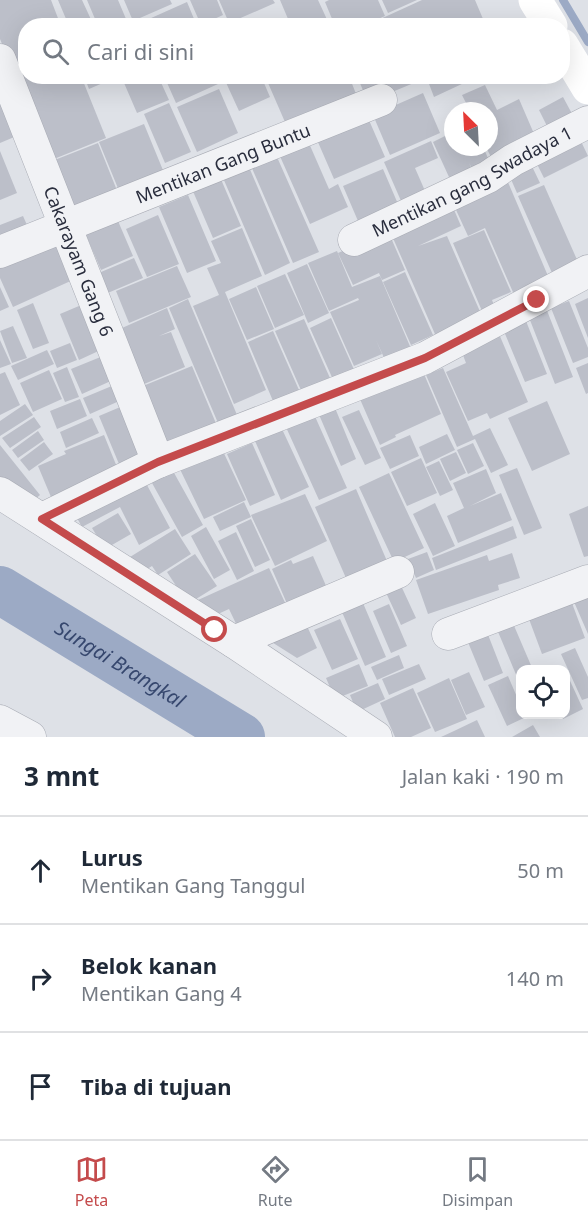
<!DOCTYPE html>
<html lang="id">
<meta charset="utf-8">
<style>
body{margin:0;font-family:"Noto Sans",sans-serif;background:#f2f2f3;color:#1f2937}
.controls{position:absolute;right:18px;bottom:18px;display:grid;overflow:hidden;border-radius:12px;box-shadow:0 6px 24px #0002}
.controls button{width:54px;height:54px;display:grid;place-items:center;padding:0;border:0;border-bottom:2px solid #e0e1e3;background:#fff;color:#1f2937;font:30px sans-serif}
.compass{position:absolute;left:444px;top:102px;width:54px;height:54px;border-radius:50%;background:#fff;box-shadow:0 6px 24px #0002;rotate:336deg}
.stop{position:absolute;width:18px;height:18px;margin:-14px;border:4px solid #c44b4c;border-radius:50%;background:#fff}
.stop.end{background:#c44b4c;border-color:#fff;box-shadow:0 2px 6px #0008}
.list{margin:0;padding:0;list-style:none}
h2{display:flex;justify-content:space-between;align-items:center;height:78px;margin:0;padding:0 24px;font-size:26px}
h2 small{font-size:20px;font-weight:400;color:#747a83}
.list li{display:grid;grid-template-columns:39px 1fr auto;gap:18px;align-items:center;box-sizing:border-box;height:108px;padding:0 24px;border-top:2px solid #e0e1e3}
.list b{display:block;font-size:22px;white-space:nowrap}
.list p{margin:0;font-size:20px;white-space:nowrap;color:#747a83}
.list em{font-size:20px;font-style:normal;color:#747a83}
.icon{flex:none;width:33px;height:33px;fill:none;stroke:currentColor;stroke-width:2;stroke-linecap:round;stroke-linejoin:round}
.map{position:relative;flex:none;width:588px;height:737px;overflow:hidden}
.search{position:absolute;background:#fff;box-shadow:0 6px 24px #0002;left:18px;right:18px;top:18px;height:66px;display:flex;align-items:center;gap:15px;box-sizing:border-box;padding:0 21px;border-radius:24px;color:#747a83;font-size:22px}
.sheet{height:402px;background:#fff}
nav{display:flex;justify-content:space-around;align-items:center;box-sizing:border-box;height:84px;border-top:2px solid #e0e1e3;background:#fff;font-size:16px;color:#747a83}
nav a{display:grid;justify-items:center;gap:3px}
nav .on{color:#c44b4c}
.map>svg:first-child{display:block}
</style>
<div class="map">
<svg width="588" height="737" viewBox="0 0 588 737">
<rect width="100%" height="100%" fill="#dee1e7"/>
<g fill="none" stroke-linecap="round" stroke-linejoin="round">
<path stroke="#9caac5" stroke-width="8" d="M 563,0 L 588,42"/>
<path stroke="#9caac5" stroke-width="48" id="s1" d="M 0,590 L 241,737"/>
</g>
<path fill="#bcbfc9" d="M 0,0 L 51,0 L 61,26 L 26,26 L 26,76 L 81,76 L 106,138 L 49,161 L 0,39 Z
M 58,0 L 82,0 L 94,26 L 69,26 Z
M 87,0 L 118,0 L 129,26 L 98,26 Z
M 124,0 L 170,0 L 172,4 L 133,21 Z
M 190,0 L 217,0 L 223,15 L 201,25 Z
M 219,0 L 273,0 L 275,3 L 229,23 Z
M 280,0 L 318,0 L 330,26 L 291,26 Z
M 329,0 L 378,0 L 385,16 L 362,26 L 335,26 L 325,2 Z
M 382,0 L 417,0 L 388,13 Z
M 422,0 L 475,0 L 486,26 L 365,26 Z
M 187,2 L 197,26 L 141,26 L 140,23 Z
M 84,76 L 119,76 L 89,89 Z
M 121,76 L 158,76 L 169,100 L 137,113 Z
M 164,76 L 215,76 L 218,84 L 176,103 Z
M 223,76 L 261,76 L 270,97 L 239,111 Z
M 265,76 L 349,76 L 358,99 L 288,129 Z
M 368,76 L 420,76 L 421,80 L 368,102 L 359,81 Z
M 426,76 L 479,76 L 434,97 Z
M 485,85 L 497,110 L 519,99 L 538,143 L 494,163 L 486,147 L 489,147 L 489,111 L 470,111 L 462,95 Z
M 219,89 L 238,133 L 197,152 L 177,107 Z
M 0,90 L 19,135 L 0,143 Z
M 423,93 L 440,133 L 390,155 L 373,115 Z
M 563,97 L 577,123 L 552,136 L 539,110 Z
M 169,103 L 191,152 L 165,163 L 144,114 Z
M 365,111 L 385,157 L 334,179 L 314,133 Z
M 144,124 L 167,180 L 122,198 L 99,142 Z
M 453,132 L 453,147 L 483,147 L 492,167 L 475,174 L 469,163 L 476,178 L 454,188 L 433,142 Z
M 577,133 L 588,156 L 544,178 L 532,154 Z
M 308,141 L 329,189 L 338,184 L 348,207 L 310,224 L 279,154 Z
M 431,141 L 438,158 L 415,168 L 429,200 L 405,210 L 384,162 Z
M 98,143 L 120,198 L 70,219 L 47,163 Z
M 273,148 L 319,252 L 293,263 L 248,159 Z
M 0,151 L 17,193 L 0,200 Z
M 528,158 L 540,183 L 517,193 L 506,168 Z
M 246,160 L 290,263 L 265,275 L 220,171 Z
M 383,169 L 401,211 L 361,228 L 343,186 Z
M 217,170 L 241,226 L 213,238 L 189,182 Z
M 504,173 L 551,283 L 516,299 L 485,228 L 468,236 L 451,199 Z
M 544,185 L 582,271 L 556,282 L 518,196 Z
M 188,195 L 216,261 L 187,273 L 159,207 Z
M 452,205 L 461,226 L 418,246 L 447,236 L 485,323 L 438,341 L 389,229 Z
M 115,214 L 133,256 L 101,270 L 83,228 Z
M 158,215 L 179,264 L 147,277 L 126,229 Z
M 23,216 L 31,234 L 0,248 L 0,225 Z
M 242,228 L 262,276 L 225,292 L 266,390 L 234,404 L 193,306 L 219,295 L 207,268 L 221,263 L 211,241 Z
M 484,230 L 511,292 L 492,300 L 497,313 L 485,318 L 453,243 Z
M 388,231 L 405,270 L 382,280 L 379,273 L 353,285 L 338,253 Z
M 55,233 L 75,279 L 13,307 L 0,278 L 0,257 Z
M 337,251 L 352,287 L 380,276 L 412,351 L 386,362 L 376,340 L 382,354 L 354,366 L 330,312 L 359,300 L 358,298 L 329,311 L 308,263 Z
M 134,258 L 143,278 L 103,295 L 94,275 Z
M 307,264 L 329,313 L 308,323 L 287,273 Z
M 177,266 L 191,297 L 129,323 L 116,291 Z
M 405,272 L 433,335 L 411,345 L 383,282 Z
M 285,274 L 304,315 L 275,328 L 257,286 Z
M 0,287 L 9,307 L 0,311 Z
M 256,287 L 274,329 L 247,340 L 229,299 Z
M 588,298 L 588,338 L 575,304 Z
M 188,299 L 240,422 L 221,430 L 169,308 Z
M 569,301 L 588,348 L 588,357 L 573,363 L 551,308 Z
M 33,303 L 49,343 L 33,349 L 17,310 Z
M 86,303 L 105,348 L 79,360 L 60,314 Z
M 167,308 L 175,329 L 159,336 L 171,332 L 185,367 L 137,387 L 113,332 Z
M 546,308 L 573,377 L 555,384 L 528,315 Z
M 331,318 L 356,374 L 335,384 L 310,328 Z
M 304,319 L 333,385 L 304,397 L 275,331 Z
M 526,321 L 547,374 L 525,382 L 503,329 Z
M 13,326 L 27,358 L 12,363 L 0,331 Z
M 273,331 L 299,390 L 273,401 L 248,342 Z
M 499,334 L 528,402 L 490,419 L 487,413 L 468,421 L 446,372 L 466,363 L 461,350 Z
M 0,340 L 11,364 L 0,368 Z
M 70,343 L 77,360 L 57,368 L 50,351 Z
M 47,350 L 54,364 L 18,380 L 11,366 Z
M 103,356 L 113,380 L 82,394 L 71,369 Z
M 588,363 L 588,393 L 586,394 L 576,368 Z
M 192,366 L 220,433 L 166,456 L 138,388 Z
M 67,367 L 79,397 L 65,402 L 53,373 Z
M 443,368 L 473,436 L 490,428 L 508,465 L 491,473 L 475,439 L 457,447 L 426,375 Z
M 49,370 L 62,399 L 33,412 L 20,383 Z
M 5,372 L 20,405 L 0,415 L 0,374 Z
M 424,374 L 441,414 L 395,435 L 396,437 L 380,445 L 356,390 L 386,381 L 389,389 Z
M 119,383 L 126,398 L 90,414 L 83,398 Z
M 80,399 L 87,416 L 57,429 L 50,411 Z
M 547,401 L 570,454 L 532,471 L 508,418 Z
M 333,403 L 356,459 L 341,466 L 317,410 Z
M 25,404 L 33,415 L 0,436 L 0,421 Z
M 125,405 L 146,453 L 119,464 L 99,416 Z
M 359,410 L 381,458 L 365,465 L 342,417 Z
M 313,412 L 347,488 L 319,500 L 285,425 Z
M 34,417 L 41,427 L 10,448 L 2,438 Z
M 92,418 L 99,433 L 66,448 L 60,432 Z
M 282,429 L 309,487 L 281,500 L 255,441 Z
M 38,431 L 44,440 L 18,458 L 12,450 Z
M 447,434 L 455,450 L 426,464 L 419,447 Z
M 104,435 L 119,472 L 51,497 L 38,466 L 66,454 L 64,451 Z
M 410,435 L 419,456 L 390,469 L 380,448 Z
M 44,442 L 53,454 L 29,471 L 20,460 Z
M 252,443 L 275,495 L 250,506 L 227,454 Z
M 473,443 L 484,466 L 468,474 L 457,450 Z
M 0,445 L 40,495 L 27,506 L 0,483 Z
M 221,447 L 246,500 L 204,519 L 176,461 Z
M 456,452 L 466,473 L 450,481 L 440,459 Z
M 421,458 L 437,493 L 407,506 L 391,472 Z
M 439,461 L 453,490 L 440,496 L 426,467 Z
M 168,462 L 203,525 L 182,537 L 147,474 Z
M 517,468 L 542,528 L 524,535 L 499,475 Z
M 486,469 L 496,493 L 470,506 L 501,493 L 512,520 L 458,543 L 447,516 L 464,508 L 453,483 Z
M 140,472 L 170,528 L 139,545 L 120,507 L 82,527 L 72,509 Z
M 389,473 L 424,548 L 394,562 L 359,487 Z
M 356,489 L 390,568 L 349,585 L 315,507 Z
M 305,494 L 327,541 L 275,566 L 251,515 Z
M 244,502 L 251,517 L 220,531 L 213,517 Z
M 435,503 L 455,546 L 433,556 L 413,514 Z
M 588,506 L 588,556 L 584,557 L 569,514 Z
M 118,513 L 131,534 L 105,549 L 92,528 Z
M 251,519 L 270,560 L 255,567 L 236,526 Z
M 513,526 L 517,538 L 436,570 L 432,558 Z
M 206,527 L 230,570 L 214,579 L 191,536 Z
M 175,529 L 191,554 L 158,575 L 152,566 L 141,573 L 130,557 Z
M 236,532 L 254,571 L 237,580 L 218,541 Z
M 427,552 L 434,570 L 416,578 L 408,559 Z
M 512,553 L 520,578 L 498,585 L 499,590 L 428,614 L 416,580 L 487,555 L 489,561 Z
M 195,554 L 217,586 L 188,604 L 167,572 Z
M 313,556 L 327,588 L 288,606 L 272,569 L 291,560 L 293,564 Z
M 269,568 L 288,609 L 240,632 L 229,609 L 207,619 L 198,600 Z
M 397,577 L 416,618 L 401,625 L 382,584 Z
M 588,588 L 588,634 L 571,595 Z
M 569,595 L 585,638 L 542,654 L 526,611 Z
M 360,596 L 386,657 L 365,666 L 339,605 Z
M 389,604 L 407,646 L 391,653 L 373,611 Z
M 302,615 L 317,648 L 297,658 L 259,634 Z
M 340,619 L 358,659 L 332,670 L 314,630 Z
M 512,621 L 533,670 L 520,670 L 520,684 L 496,627 Z
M 485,627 L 503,673 L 484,681 L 465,635 Z
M 575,648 L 588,677 L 588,698 L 582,700 L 561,654 Z
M 399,655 L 404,668 L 377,680 L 371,667 Z
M 359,664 L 368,686 L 335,699 L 326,678 Z
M 419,664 L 426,679 L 389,695 L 382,679 Z
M 469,672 L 485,707 L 466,715 L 451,680 Z
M 566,672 L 583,709 L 563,719 L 560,714 L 566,714 Z
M 508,676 L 520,704 L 520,714 L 526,717 L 507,726 L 488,685 Z
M 449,678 L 467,719 L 435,732 L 417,693 Z
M 378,683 L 385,699 L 357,712 L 350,695 Z
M 413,688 L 431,728 L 411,737 L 395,737 L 380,703 Z
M 477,720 L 485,737 L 441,737 L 454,731 Z
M 533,725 L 540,737 L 512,737 Z"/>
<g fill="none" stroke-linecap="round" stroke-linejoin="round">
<defs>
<g id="street">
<path id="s2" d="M 0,60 L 158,462"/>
<path id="s3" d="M 354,240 L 488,177 L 513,160 L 588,122"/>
<path id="s4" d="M 0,252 L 381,100"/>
<path d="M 0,493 L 234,642 L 376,737"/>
<path d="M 42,519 L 158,462 L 425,358 L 588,271"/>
<path d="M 448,634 L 588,581"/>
<path d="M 234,642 L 398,572"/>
<path d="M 0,721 L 30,737"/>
</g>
</defs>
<use href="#street" stroke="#a8abb4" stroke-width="33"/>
<use href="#street" stroke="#f1f2f5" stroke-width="32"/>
<path stroke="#fff" stroke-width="33" d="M 535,0 L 551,26
M 562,45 L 588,88"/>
</g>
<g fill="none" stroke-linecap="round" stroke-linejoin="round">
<path stroke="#c44b4c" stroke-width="8" d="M 215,630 L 42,519 L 158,462 L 425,358 L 537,300"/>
</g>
<g text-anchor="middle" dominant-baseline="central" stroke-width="4.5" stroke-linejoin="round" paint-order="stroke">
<g font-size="18" fill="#292d3d" stroke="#eef0f5">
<text stroke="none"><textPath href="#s4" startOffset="240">Mentikan Gang Buntu</textPath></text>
<text stroke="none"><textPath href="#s3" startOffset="132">Mentikan gang Swadaya 1</textPath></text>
<text stroke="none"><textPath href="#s2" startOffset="216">Cakarayam Gang 6</textPath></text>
</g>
<g font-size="20" font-style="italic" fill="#36476e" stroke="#eef0f5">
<text stroke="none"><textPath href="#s1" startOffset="141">Sungai Brangkal</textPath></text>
</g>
</g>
</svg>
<div class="controls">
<button><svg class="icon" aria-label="locate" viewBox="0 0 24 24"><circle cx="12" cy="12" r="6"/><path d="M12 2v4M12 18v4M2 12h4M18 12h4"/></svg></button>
</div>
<svg class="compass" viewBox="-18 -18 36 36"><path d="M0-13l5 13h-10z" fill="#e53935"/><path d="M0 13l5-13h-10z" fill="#747a83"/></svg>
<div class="stop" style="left:215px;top:630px"></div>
<div class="stop end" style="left:537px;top:300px"></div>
<div class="search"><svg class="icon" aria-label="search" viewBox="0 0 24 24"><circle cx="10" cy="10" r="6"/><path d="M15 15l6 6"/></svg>Cari di sini</div>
</div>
<section class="sheet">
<h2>3 mnt<small>Jalan kaki · 190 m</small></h2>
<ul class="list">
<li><svg class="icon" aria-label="ahead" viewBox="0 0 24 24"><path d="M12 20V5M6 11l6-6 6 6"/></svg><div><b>Lurus</b><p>Mentikan Gang Tanggul</p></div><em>50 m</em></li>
<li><svg class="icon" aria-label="right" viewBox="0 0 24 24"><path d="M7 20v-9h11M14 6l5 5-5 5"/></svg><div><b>Belok kanan</b><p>Mentikan Gang 4</p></div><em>140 m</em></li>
<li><svg class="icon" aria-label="arrive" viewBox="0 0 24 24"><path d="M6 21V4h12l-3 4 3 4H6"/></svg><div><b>Tiba di tujuan</b></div></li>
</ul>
</section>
<nav>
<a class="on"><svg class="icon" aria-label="map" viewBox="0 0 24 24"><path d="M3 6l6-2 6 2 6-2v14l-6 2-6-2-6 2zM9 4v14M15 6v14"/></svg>Peta</a>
<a><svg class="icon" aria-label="directions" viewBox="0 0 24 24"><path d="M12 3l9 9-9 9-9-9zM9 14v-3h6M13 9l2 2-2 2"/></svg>Rute</a>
<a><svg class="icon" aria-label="saved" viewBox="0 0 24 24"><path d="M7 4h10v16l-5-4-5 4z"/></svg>Disimpan</a>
</nav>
